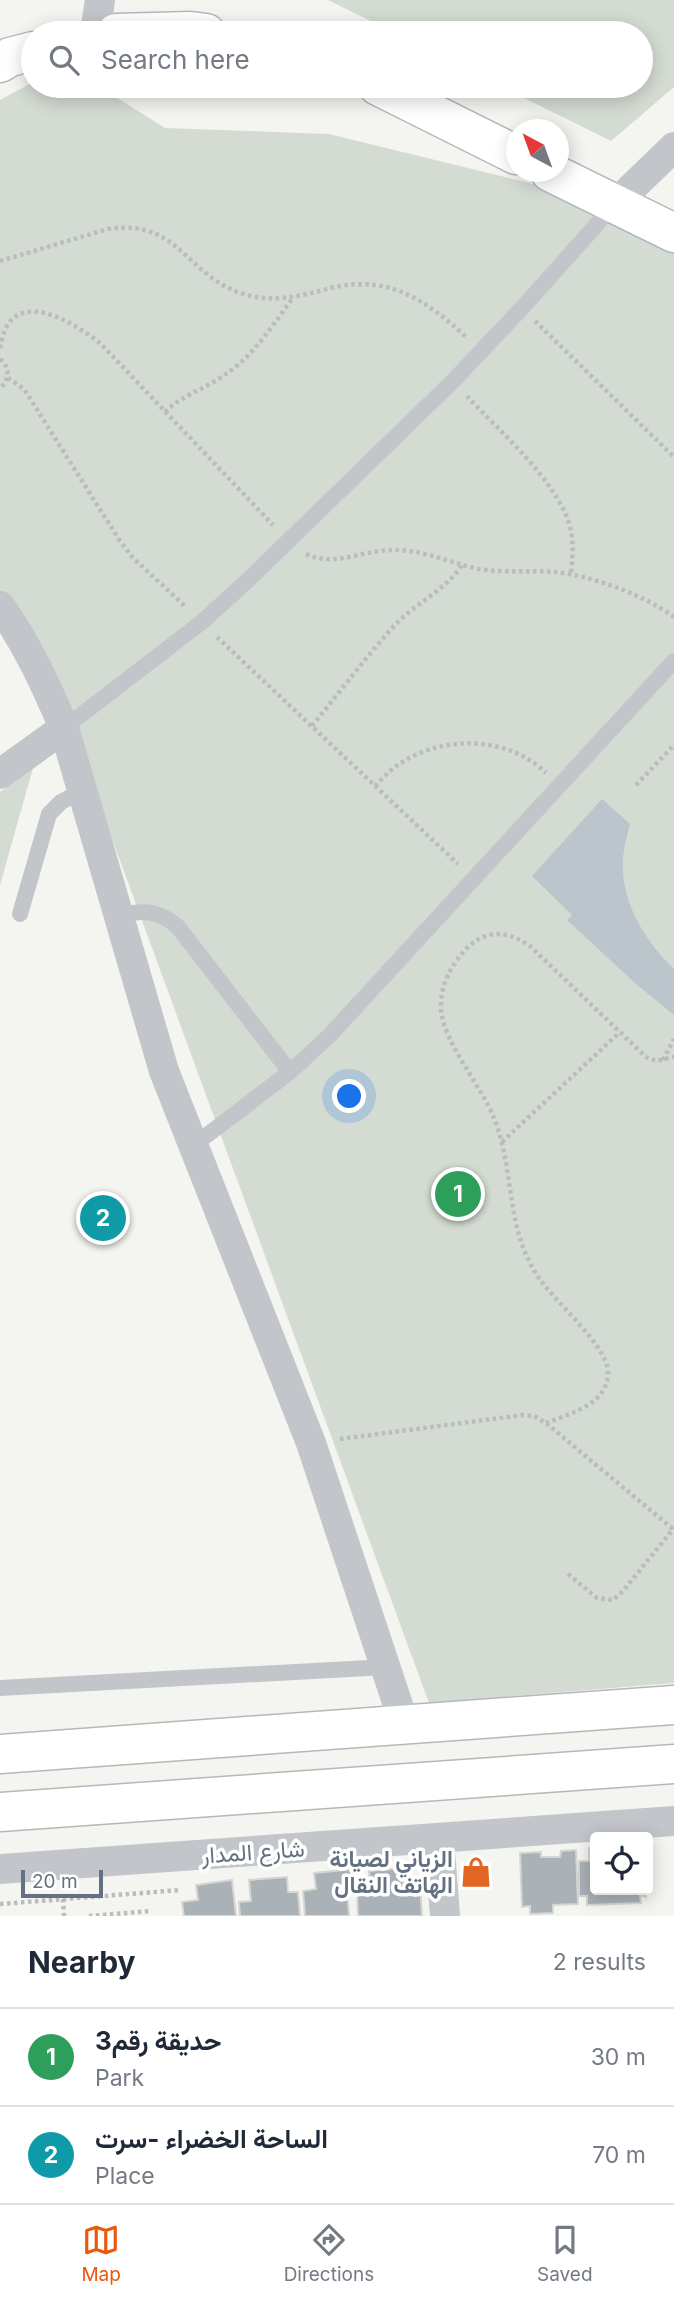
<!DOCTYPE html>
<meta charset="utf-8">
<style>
body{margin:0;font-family:Inter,Vazirmatn,sans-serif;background:#f2f2f3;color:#1f2937}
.controls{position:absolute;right:21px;bottom:21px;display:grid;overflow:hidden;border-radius:7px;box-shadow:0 4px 18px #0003}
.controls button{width:63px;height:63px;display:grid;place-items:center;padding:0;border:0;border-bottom:2px solid #e0e1e3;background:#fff;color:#1f2937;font:35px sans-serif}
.compass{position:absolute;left:506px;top:119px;width:63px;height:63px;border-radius:50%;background:#fff;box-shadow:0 4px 18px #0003;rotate:319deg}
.scale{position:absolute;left:21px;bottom:18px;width:82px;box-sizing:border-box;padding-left:7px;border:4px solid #637182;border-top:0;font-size:19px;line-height:24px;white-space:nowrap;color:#637182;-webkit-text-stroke:5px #fff;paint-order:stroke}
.you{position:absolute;left:350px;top:1097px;width:24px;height:24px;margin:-18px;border:5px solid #fff;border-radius:50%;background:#1a73e8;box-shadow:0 0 0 10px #1a73e833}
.badge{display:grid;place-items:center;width:46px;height:46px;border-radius:50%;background:#ea580c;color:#fff;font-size:23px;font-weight:700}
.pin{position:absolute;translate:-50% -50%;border:4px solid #fff;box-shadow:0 2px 7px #0006}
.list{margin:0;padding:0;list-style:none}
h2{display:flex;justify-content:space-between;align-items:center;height:91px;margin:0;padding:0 28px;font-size:30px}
h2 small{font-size:23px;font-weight:400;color:#747a83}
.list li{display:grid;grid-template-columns:46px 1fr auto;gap:21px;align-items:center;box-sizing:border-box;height:98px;padding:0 28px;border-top:2px solid #e0e1e3}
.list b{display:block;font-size:26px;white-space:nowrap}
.list p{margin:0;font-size:23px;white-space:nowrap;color:#747a83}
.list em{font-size:23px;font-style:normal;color:#747a83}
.icon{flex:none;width:38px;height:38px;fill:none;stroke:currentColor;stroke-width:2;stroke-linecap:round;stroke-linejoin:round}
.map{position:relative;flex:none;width:674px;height:1916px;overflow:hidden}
.search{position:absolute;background:#fff;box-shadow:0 4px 18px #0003;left:21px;right:21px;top:21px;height:77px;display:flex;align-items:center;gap:18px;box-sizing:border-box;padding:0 24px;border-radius:38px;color:#747a83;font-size:26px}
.sheet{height:287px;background:#fff}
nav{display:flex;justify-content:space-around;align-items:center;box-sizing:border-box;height:98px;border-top:2px solid #e0e1e3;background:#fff;font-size:19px;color:#747a83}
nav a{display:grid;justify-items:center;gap:4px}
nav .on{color:#ea580c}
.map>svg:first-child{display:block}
</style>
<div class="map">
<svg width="674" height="1916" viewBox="0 0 674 1916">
<rect width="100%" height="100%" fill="#f4f5f0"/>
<path fill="#d4dbd2" d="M 328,0 L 674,0 L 674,87 L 611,141 L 500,86 L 641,86 L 641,33 L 395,33 Z
M 33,82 L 33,86 L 98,86 L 165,128 L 329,134 L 615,204 L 674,233 L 674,1683 L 429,1703 L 63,705 L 0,601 L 0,100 Z
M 33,768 L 0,885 L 0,792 Z"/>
<path fill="#bbc5cb" d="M 602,799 L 630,824 C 627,836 623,850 623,862 C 621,903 646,942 674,969 L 674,1015 L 635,983 L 567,920 L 572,915 L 532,876 Z"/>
<path fill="#aab1b7" stroke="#d5d6d3" stroke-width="2" d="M 595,1847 L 595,1890 L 646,1890 L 646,1897 L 640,1895 L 641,1903 L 587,1905 L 587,1896 L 579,1896 L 579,1861 L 589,1861 L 589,1848 Z
M 576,1850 L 578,1904 L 553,1905 L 553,1913 L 530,1914 L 530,1906 L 522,1907 L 520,1853 L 541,1852 L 541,1857 L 560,1857 L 561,1851 Z
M 402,1868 L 404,1885 L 420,1884 L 422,1916 L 358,1916 L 357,1893 L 370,1892 L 369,1871 Z
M 354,1869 L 356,1888 L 347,1889 L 349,1916 L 305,1916 L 303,1891 L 316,1889 L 314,1873 Z
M 287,1877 L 288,1892 L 298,1892 L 300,1916 L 240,1916 L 239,1902 L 251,1901 L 249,1880 Z
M 232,1880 L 236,1916 L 184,1916 L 182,1902 L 198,1900 L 196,1885 Z"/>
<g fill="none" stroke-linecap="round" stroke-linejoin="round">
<defs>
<path id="secondary" d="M 116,33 L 191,31 L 206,33
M 0,63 L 10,57 L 33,51
M 378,86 L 516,155
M 550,172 L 674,233"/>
<path id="highway" d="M 0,1754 L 674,1705
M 0,1812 L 674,1764"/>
</defs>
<use href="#secondary" stroke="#b4b8be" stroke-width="41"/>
<use href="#highway" stroke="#b5b7bb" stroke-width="41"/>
<path stroke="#babcbe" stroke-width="4.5" stroke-dasharray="3.5 3.5" stroke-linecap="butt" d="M 0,261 L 108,229 C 181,218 185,278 247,295 C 277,303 303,295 331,288 C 388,274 426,300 466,337
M 535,321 L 674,457
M 0,348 C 2,341 3,332 7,326 C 27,292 80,327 101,344 L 273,525
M 0,359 C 10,367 10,380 0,388
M 8,378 L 24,389 L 120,541 L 133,558 L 186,607
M 467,396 C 499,431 562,485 571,531 C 574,546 572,560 571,574
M 165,412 C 182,395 207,388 226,374 C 254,355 273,325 292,299
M 306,554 C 335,568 364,549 395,550 C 425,550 450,563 479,569 C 504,573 529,570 554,572 C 590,575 644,595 674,617
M 217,637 L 458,864
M 312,726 C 339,693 365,658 394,626 C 415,603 445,591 462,565
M 636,785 L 674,745
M 375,786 C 381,780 388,772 395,767 C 438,735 506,734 546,773
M 663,1060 L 674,1039
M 502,1142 L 620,1032
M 546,1423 C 571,1413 607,1405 608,1373 C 608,1345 553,1301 537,1275 C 505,1226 515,1171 494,1118 C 481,1085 442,1041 441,1008 C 440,985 452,963 468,947 C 488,928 510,932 530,946 L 646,1057 L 656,1061 L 674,1057
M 340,1439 L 523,1415 L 534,1416 L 546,1423 L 673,1529
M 568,1574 L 597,1598 L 613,1600 L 623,1591 L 674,1528
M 63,1899 L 64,1916
M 0,1904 L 181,1890
M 89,1916 L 151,1911"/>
<path stroke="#c2c5c9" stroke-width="16" d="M 244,86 L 268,86
M 64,728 L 202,622 L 246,582 L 453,381 L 522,308 L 615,204
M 20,914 L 49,814 L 61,802 L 83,790
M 120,917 C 142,908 160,911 178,927 L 290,1072
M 194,1145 L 290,1072 L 330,1035 L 674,661
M 0,1688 L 386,1667"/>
<path stroke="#c2c5c9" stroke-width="30" d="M 95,33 L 100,0
M 615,204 L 674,147
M 0,606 C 27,644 46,685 64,728 L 164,1071 L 311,1443 L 404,1723
M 0,774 L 64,728
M 439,1838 L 445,1916
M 0,1869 L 674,1821"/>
<use href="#secondary" stroke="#fff" stroke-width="38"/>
<use href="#highway" stroke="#fff" stroke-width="38"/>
</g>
<defs>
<symbol id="shop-bare" viewBox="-9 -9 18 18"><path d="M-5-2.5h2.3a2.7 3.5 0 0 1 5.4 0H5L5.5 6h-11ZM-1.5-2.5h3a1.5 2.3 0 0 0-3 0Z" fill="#e26623" stroke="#fff" stroke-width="2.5" paint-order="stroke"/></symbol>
</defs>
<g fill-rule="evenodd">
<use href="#shop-bare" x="454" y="1850" width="44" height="44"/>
</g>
<g text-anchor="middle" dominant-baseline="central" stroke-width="7" stroke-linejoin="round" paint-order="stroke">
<g font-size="23" fill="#637182" stroke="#fff">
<text transform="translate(253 1852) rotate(-4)">شارع المدار</text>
</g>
<g font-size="23" font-weight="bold" fill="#637182" stroke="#fff" text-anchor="end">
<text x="453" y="1859">الزياني لصيانة<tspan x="453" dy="26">الهاتف النقال</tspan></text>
</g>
</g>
</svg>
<div class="controls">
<button><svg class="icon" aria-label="locate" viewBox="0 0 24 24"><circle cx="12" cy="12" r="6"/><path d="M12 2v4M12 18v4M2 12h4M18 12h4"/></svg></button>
</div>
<svg class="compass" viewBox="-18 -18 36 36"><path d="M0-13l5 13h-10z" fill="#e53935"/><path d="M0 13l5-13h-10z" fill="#747a83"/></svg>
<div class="scale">20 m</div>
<div class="you"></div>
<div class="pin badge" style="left:458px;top:1194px;background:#2e9e5b">1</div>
<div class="pin badge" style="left:103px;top:1218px;background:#0f9aa8">2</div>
<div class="search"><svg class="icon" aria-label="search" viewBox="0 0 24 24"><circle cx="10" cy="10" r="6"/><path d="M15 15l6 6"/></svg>Search here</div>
</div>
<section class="sheet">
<h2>Nearby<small>2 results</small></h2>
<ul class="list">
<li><span class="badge" style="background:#2e9e5b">1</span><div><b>حديقة رقم3</b><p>Park</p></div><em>30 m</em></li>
<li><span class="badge" style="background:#0f9aa8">2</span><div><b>الساحة الخضراء -سرت</b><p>Place</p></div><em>70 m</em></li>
</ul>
</section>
<nav>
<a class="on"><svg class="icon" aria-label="map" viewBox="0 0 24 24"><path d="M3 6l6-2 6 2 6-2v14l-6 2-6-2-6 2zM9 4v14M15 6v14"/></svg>Map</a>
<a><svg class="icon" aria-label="directions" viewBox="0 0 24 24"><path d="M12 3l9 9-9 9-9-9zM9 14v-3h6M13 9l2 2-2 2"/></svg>Directions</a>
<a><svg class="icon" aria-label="saved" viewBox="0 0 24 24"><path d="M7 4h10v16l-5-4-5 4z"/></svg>Saved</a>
</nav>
